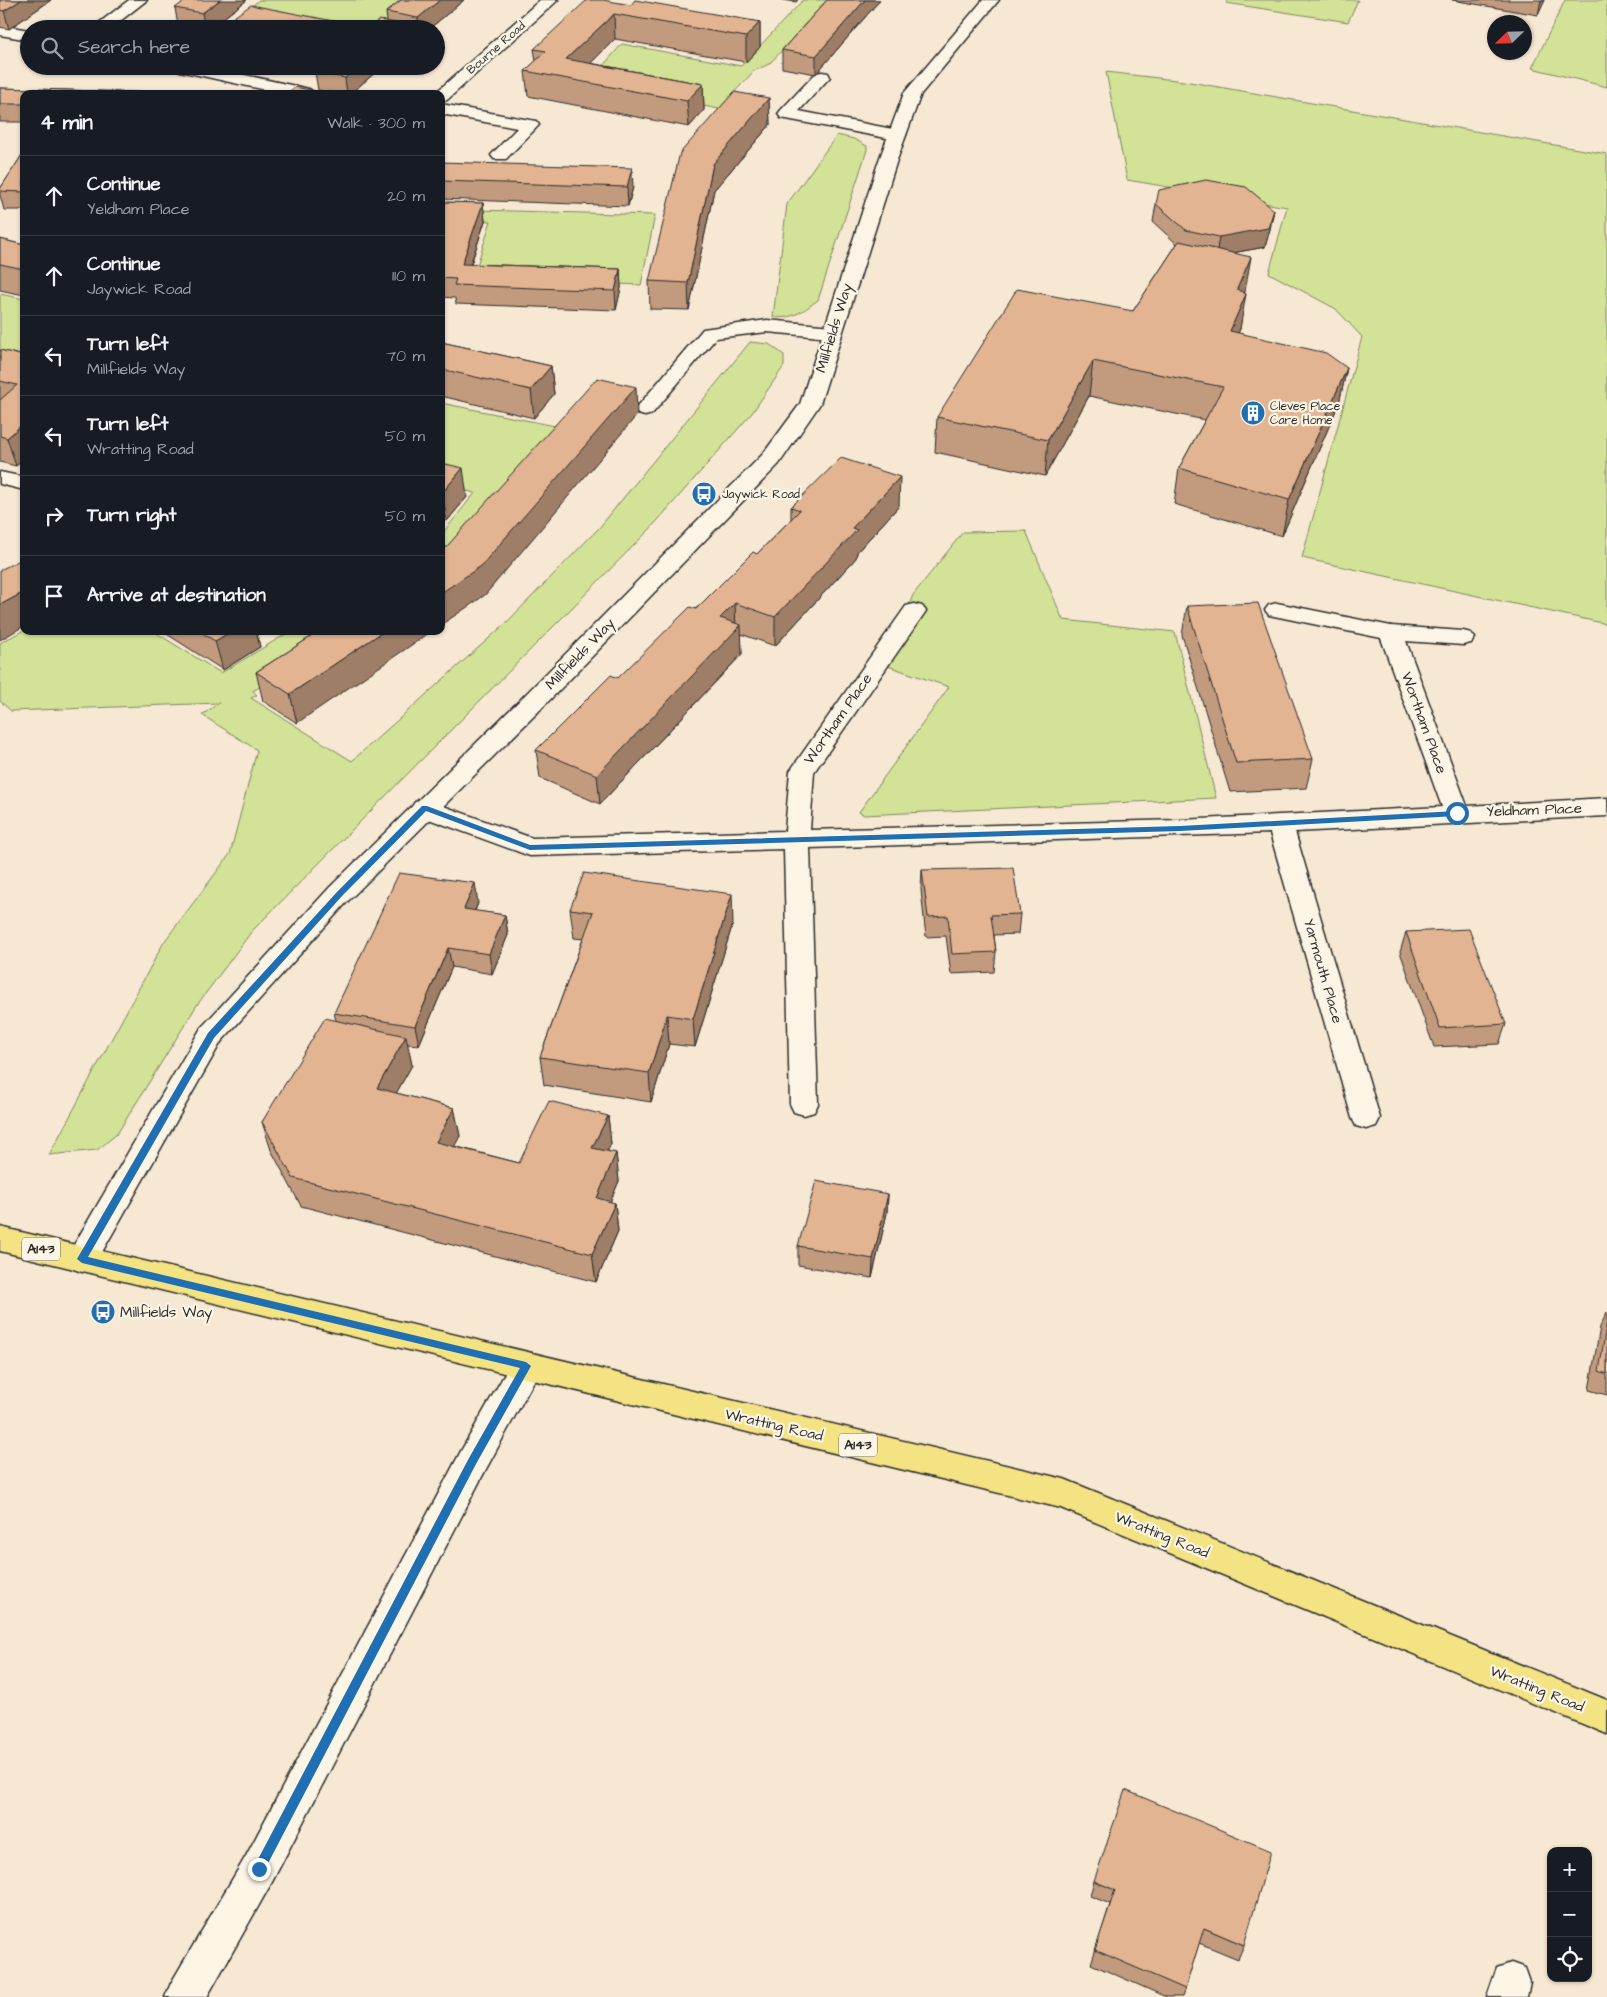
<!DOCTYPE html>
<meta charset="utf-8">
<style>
body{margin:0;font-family:"Architects Daughter",sans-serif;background:#242831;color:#f1f3f6}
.controls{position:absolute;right:15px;bottom:15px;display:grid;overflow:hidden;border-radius:10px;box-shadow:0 1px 4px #0004}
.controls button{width:45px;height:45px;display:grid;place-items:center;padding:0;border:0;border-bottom:1px solid #363941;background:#171b24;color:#f1f3f6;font:25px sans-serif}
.compass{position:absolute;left:1487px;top:15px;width:45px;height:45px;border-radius:50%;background:#171b24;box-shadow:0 1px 4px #0004;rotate:247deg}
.stop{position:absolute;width:15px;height:15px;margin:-11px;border:4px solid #1f6fb2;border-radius:50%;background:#fff}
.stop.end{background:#1f6fb2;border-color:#fff;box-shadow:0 1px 5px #0008}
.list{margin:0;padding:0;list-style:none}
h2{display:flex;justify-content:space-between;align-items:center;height:65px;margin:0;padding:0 20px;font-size:21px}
h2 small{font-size:16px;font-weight:400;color:#9ea1a6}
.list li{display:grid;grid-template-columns:32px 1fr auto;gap:15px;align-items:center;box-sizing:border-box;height:80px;padding:0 20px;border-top:1px solid #363941}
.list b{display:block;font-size:19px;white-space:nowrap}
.list p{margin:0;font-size:16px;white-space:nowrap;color:#9ea1a6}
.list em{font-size:16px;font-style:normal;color:#9ea1a6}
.icon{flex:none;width:28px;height:28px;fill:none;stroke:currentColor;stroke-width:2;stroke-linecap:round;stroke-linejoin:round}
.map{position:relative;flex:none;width:1607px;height:1997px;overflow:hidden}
.search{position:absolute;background:#171b24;box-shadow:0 1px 4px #0004;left:20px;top:20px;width:425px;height:55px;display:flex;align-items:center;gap:12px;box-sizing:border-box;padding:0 18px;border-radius:28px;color:#9ea1a6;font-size:19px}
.panel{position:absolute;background:#171b24;box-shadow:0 1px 4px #0004;left:20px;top:90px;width:425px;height:545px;border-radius:10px}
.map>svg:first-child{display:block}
</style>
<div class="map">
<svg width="1607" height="1997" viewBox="0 0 1607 1997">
<rect width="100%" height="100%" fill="#f7e8d4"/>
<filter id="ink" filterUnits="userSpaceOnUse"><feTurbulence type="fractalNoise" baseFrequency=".02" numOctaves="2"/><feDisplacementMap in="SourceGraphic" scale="10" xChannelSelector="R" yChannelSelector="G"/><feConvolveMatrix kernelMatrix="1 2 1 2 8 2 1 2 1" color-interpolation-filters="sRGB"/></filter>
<g filter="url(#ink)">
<path fill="#d2e296" stroke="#7e8660" d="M 259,0 L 420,0 L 382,29 L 301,29 L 239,17 Z
M 803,0 L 830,0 L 769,64 L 754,71 L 719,109 L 587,84 L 622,44 L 741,66 Z
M 1228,0 L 1358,0 L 1348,22 L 1226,3 Z
M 1565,0 L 1607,0 L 1607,87 L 1532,68 Z
M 1106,72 L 1184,81 L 1607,154 L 1607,624 L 1302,558 L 1362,337 L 1336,309 L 1269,273 L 1287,207 L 1127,180 Z
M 837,135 L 854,139 L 867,146 L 867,150 L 818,300 C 803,311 792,320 773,317 L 787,204 Z
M 441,209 L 655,215 L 641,285 L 473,278 L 491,221 L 441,219 Z
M 0,294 L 24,299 L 24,372 L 0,366 Z
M 750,342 L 769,344 L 784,355 L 784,366 L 752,413 L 651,528 L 252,931 L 197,1005 L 117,1134 L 97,1150 L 49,1155 L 164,942 L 230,854 L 257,750 L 202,715 L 219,703 L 11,711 L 0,701 L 0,643 L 24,630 L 153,631 L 221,673 L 291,631 L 350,631 L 253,691 L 257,695 L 251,698 L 352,761 L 507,622 L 599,528 Z
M 441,403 L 565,428 L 441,572 L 441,535 L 475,493 L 441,485 Z
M 1026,531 L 1063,620 L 1175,632 L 1216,798 L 864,815 L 859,812 L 949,687 L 885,665 L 913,595 L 963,532 Z"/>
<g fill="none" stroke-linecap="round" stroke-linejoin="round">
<defs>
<path id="service" d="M 822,72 L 828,73 L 830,77 L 799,111 L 903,131 L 906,135 L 903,139 L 897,140 L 781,118 L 778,114 L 781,110 L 816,73 Z
M 441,104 L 530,120 L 536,121 L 539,125 L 506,159 L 494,159 L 491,155 L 517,128 L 441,114 Z
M 767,320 L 832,326 L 839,328 L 842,332 L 839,336 L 832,338 L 767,332 L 716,338 L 652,414 L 645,416 L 638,414 L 635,410 L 638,406 L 703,329 Z
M 1277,603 L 1391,626 L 1463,631 L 1471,633 L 1475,638 L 1471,643 L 1463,645 L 1391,640 L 1269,615 L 1265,610 L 1269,605 Z
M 526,1352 L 537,1356 L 542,1366 L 485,1471 L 272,1882 L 207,1997 L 165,1997 L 171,1983 L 246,1856 L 461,1451 L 515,1356 Z
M 1511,1963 L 1525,1968 L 1530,1982 L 1527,1997 L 1487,1997 L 1497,1968 Z"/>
<path id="minor" d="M 129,0 L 147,0 L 110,29 L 91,29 Z
M 540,0 L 558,0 L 447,100 L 441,101 L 441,94 L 434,94 Z
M 0,25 L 29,30 L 29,40 L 0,35 Z
M 172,66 L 204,66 L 309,89 L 317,94 L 284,94 L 180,71 Z
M 0,472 L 24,477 L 24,490 L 0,484 Z
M 914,604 L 922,606 L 926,611 L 814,772 L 810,830 L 1180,820 L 1442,807 L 1379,633 L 1383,628 L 1391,626 L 1399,628 L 1403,633 L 1467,806 L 1607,798 L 1607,816 L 1295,832 L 1380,1118 L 1376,1126 L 1366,1129 L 1356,1126 L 1352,1118 L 1270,833 L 810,848 L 818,1104 L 814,1112 L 804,1115 L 794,1112 L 790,1104 L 784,849 L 530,856 L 415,814 L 411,808 L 415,802 L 424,799 L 532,838 L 785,831 L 790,771 L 906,606 Z"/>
<path id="tertiary" d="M 983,0 L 999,0 L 921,94 L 897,160 L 820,404 L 779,464 L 540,710 L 348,901 L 221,1042 L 93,1268 L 82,1272 L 71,1268 L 67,1259 L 71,1250 L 201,1028 L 330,887 L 522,698 L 763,454 L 800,404 L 879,160 L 904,93 Z"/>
<path id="primary" d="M 0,1227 L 1064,1479 L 1607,1700 L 1607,1734 L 1061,1508 L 0,1251 Z"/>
</defs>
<use href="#service" stroke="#2b2b2b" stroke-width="3"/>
<use href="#minor" stroke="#2b2b2b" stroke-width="3"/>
<use href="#tertiary" stroke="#2b2b2b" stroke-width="3"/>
<use href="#primary" stroke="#2b2b2b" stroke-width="3"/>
<use href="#service" fill="#fcf5e5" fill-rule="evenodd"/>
<use href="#minor" fill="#fcf5e5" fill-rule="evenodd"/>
<use href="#tertiary" fill="#fcf5e5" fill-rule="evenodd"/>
<use href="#primary" fill="#f4e382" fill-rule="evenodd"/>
</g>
<path fill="#c29b7e" stroke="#2b2b2b" d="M 0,0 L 51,0 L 9,29 L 0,27 Z
M 247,0 L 209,29 L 193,29 L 178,26 L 175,8 Z
M 401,0 L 464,0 L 429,29 L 233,29 L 231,19 L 369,28 L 387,21 L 386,12 Z
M 783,0 L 798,0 L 796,2 Z
M 827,0 L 880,0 L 816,74 L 782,68 L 782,50 Z
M 1452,0 L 1545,0 L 1538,15 Z
M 631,5 L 760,22 L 760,47 L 746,62 L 615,39 L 590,63 L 703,84 L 704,110 L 689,127 L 528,96 L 525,71 L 536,61 L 534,49 Z
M 322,66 L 383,66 L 350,94 L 338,94 L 318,90 L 315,72 Z
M 0,88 L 165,93 L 165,94 L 24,94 L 24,122 L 0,122 Z
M 769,98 L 770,125 L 714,190 L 689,310 L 650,309 L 649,281 Z
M 24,152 L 24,210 L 4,210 L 0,195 L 0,189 Z
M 441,162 L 633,187 L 628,206 L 441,199 Z
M 441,202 L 483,203 L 485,221 L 471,264 L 620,269 L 621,288 L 616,310 L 456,304 L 455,298 L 441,297 Z
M 1156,204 L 1274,210 L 1270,229 L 1265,247 L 1232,253 L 1245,291 L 1240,329 L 1238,333 L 1347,368 L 1339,403 L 1282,536 L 1174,504 L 1179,468 L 1205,420 L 1089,396 L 1045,476 L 935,452 L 937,417 L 1133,311 L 1177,244 L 1153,222 Z
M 0,239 L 24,245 L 24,295 L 0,290 Z
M 441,342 L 551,366 L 554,394 L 534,418 L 441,396 Z
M 0,350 L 24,356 L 24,459 L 16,466 L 0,462 Z
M 441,463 L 467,497 L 447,521 L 441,520 Z
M 899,506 L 857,552 L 856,558 L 775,646 L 741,634 L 742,654 L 600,804 L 540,778 L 536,750 L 618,678 L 757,554 L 791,519 L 791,507 Z
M 1187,606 L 1313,759 L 1306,788 L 1230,792 L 1182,635 Z
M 162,631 L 256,631 L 260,647 L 223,670 Z
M 320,631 L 297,723 L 263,701 L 256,672 Z
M 922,870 L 1020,914 L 1018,934 L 994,935 L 996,952 L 994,972 L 951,974 L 946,936 L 926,937 L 921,890 Z
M 478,903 L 475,911 L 505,915 L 508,935 L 492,974 L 452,967 L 419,1045 L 407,1044 L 412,1065 L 396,1093 L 454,1108 L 460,1136 L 454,1146 L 519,1163 L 608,1116 L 611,1144 L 607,1151 L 616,1153 L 619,1181 L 610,1202 L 615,1203 L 618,1231 L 596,1282 L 301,1206 L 271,1150 L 262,1122 L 336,1020 L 334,1013 Z
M 570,909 L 733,923 L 695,1047 L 669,1044 L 651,1102 L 544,1085 L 540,1057 L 583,939 L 574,938 Z
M 1406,932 L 1506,1024 L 1499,1044 L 1434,1047 L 1400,952 Z
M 888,1194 L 887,1213 L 872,1278 L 798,1265 L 798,1246 Z
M 1607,1312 L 1607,1395 L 1589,1390 L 1600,1327 Z
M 1094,1881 L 1244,1945 L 1238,1959 L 1199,1943 L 1185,1989 L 1182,1997 L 1166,1997 L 1091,1964 L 1110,1904 L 1090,1896 Z"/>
<path fill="#9e7e66" stroke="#2b2b2b" d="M 21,0 L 51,0 L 9,29 L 4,11 Z
M 220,0 L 247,0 L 209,29 L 205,29 L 202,13 Z
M 440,0 L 464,0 L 429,29 L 419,29 L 418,18 Z
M 865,0 L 880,0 L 816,74 L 816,56 Z
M 1541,0 L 1545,0 L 1538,15 Z
M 614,14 L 615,39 L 574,80 L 566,59 Z
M 760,22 L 760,47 L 746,62 L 746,37 Z
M 359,66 L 383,66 L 350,94 L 347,94 L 345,78 Z
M 703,84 L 704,110 L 689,127 L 687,101 Z
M 769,98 L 770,125 L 714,190 L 689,310 L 688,283 L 713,164 Z
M 632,168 L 633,187 L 628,206 L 627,187 Z
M 483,203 L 485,221 L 464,283 L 462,264 Z
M 1274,210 L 1270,229 L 1265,247 L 1216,256 L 1219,237 Z
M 1251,257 L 1245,291 L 1232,323 L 1237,289 Z
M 620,269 L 621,288 L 616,310 L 615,291 Z
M 1246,294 L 1240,329 L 1224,366 L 1230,331 Z
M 1093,361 L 1089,396 L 1045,476 L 1048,440 Z
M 551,366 L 554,394 L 534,418 L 531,390 Z
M 1347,368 L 1339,403 L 1282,536 L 1289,500 Z
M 636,387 L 637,415 L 485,595 L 441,625 L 441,593 Z
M 24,423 L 24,459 L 16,466 L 7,438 Z
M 463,468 L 467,497 L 447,521 L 442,493 Z
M 900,477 L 899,506 L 857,552 L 856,558 L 775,646 L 775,617 L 852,528 Z
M 24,592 L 24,626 L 0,640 L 0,605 Z
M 735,603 L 736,631 L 741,625 L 742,654 L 600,804 L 597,775 L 720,618 Z
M 232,631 L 256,631 L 260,647 L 223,670 L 215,641 Z
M 384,631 L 432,631 L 297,723 L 290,694 Z
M 475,883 L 478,903 L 467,929 L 464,909 Z
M 732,894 L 733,923 L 695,1047 L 693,1019 Z
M 505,915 L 508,935 L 492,974 L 489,954 Z
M 448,948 L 452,967 L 419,1045 L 415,1026 Z
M 667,1015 L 669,1044 L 651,1102 L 649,1073 Z
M 406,1036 L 412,1065 L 383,1117 L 377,1088 Z
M 454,1108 L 460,1136 L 442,1170 L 436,1142 Z
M 608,1116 L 611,1144 L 596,1176 L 592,1148 Z
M 616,1153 L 619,1181 L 600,1226 L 597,1198 Z
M 888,1194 L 887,1213 L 872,1278 L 873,1259 Z
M 615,1203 L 618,1231 L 596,1282 L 592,1254 Z"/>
<path fill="#e2b492" stroke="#2b2b2b" d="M 0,0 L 21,0 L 4,11 L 0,10 Z
M 186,0 L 220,0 L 202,13 L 175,8 Z
M 401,0 L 440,0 L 418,18 L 386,12 Z
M 587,0 L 603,0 L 631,5 L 635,0 L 760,22 L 746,37 L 614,14 L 566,59 L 703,84 L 687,101 L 525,71 L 546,51 L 534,49 Z
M 827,0 L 865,0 L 816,56 L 782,50 Z
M 251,5 L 369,28 L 379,20 L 408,25 L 404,29 L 281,29 L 231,19 Z
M 322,66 L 359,66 L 345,78 L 315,72 Z
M 295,87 L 325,93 L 286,94 Z
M 0,88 L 165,93 L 165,94 L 24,94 L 24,104 L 0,104 Z
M 734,92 L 769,98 L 713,164 L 688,283 L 649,281 L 680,153 Z
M 24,152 L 24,192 L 0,191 L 0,189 Z
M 441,162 L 632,168 L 627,187 L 441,181 Z
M 1206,180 L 1246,187 L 1274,210 L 1268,228 L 1219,237 L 1186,230 L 1156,204 L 1159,190 Z
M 441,202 L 483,203 L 462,264 L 620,269 L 615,291 L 454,285 L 456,279 L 441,278 Z
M 0,239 L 24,245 L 24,269 L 0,264 Z
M 1179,241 L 1251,257 L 1237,289 L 1246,294 L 1230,331 L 1326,353 L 1347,368 L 1289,500 L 1179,468 L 1223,387 L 1093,361 L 1048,440 L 937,417 L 1017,289 L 1133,311 Z
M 441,342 L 551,366 L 531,390 L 441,369 Z
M 0,350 L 24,356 L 24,423 L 7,438 L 0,436 L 0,400 L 17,385 L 0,381 Z
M 597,378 L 636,387 L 481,566 L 441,593 L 441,553 Z
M 841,458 L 900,477 L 852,528 L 857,530 L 775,617 L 735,603 L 720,618 L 741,625 L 597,775 L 536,750 L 611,675 L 618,678 L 690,607 L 696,609 L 753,552 L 757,554 L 800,510 L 791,507 Z
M 441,463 L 463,468 L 442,493 L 441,492 Z
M 24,558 L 24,592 L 0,605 L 0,570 Z
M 1258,603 L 1313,759 L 1236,763 L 1187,606 Z
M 199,631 L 232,631 L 215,641 Z
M 320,631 L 384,631 L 290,694 L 256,672 Z
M 1013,868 L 1020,914 L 991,915 L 996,952 L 952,954 L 948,916 L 928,917 L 922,870 Z
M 399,873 L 475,883 L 464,909 L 505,915 L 489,954 L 448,948 L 415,1026 L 334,1013 Z
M 584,873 L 732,894 L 693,1019 L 667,1015 L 649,1073 L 540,1057 L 593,912 L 570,909 Z
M 1469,929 L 1506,1024 L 1440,1028 L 1406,932 Z
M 325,1018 L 406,1036 L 377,1088 L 454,1108 L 436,1142 L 519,1163 L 549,1101 L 608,1116 L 592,1148 L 616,1153 L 597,1198 L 615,1203 L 592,1254 L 293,1178 L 262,1122 Z
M 816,1181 L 888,1194 L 873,1259 L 798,1246 Z
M 1607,1321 L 1607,1374 L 1599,1371 Z
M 1125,1790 L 1271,1851 L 1244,1945 L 1204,1928 L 1185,1989 L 1095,1950 L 1115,1890 L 1094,1881 Z"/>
</g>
<path fill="#1f6fb2" d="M 422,806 L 427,806 L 530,845 L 1180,826 L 1457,811 L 1461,813 L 1457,816 L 1180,831 L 530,850 L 426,811 L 342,896 L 214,1038 L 88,1257 L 526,1362 L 531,1366 L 476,1464 L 263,1873 L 259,1875 L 253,1869 L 255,1865 L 469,1458 L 520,1368 L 82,1263 L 77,1259 L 208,1033 L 337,892 Z"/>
<defs>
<symbol id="building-disc" viewBox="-11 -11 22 22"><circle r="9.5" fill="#1f6fb2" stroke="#fcf5e5"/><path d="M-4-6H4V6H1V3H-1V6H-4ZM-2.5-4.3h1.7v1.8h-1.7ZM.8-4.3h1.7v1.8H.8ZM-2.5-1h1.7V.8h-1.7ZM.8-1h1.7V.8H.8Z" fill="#fff"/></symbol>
<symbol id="bus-disc" viewBox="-11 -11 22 22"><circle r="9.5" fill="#1f6fb2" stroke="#fcf5e5"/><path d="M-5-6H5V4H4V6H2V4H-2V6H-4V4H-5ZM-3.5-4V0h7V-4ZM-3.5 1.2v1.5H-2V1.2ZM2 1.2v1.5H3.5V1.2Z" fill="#fff"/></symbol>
</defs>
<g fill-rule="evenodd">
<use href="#building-disc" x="1239" y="399" width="28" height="28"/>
<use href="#bus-disc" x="690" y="480" width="28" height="28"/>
<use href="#bus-disc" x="89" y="1298" width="28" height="28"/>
</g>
<g text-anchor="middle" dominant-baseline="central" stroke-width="4.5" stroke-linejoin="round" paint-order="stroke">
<g font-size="12" fill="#2b2b2b" stroke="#fcf5e5">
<text transform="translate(496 48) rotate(-41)">Bourne Road</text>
</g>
<g font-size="12" fill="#2b2b2b" stroke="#fcf5e5" text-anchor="start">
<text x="1270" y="406">Cleves Place<tspan x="1270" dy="14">Care Home</tspan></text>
<text x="722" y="494">Jaywick Road</text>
</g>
<g fill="#fcf5e5" stroke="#6a6863" stroke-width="1">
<rect x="22" y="1237.5" width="38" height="23" rx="4"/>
<rect x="839" y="1433.5" width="38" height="23" rx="4"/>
</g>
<g font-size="14" font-weight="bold" fill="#2b2b2b">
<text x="41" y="1249">A143</text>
<text x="858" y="1445">A143</text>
</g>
<g font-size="15" fill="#2b2b2b" stroke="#fcf5e5">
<text transform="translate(834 328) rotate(-73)">Millfields Way</text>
<text transform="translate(580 654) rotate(-46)">Millfields Way</text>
<text transform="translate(838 719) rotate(-55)">Wortham Place</text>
<text transform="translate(1424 723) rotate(70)">Wortham Place</text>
<text transform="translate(1534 810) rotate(-2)">Yeldham Place</text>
<text transform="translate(1323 971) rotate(74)">Yarmouth Place</text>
<text transform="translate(774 1425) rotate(13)">Wratting Road</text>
<text transform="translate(1162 1535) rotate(22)">Wratting Road</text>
<text transform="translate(1537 1689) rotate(22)">Wratting Road</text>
</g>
<g font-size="15" fill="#2b2b2b" stroke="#fcf5e5" text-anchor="start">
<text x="120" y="1312">Millfields Way</text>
</g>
</g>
</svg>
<div class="controls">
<button>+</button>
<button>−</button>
<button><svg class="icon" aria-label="locate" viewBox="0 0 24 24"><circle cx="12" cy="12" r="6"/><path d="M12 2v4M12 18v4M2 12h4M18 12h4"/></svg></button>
</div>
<svg class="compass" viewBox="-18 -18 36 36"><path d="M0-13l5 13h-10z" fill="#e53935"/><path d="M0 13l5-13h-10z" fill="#9ea1a6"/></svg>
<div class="stop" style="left:1457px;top:813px"></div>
<div class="stop end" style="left:259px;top:1869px"></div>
<div class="search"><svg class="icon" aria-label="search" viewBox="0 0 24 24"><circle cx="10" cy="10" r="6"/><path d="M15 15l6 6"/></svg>Search here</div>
<section class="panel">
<h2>4 min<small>Walk · 300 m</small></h2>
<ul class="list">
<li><svg class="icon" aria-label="ahead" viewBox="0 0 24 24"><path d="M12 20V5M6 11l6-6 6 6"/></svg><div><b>Continue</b><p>Yeldham Place</p></div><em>20 m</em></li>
<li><svg class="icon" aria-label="ahead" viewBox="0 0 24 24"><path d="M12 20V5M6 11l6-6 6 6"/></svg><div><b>Continue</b><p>Jaywick Road</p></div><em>110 m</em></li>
<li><svg class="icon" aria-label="left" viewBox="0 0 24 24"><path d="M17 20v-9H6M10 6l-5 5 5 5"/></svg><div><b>Turn left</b><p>Millfields Way</p></div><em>70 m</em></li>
<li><svg class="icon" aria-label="left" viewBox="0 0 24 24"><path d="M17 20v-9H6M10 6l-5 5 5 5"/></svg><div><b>Turn left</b><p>Wratting Road</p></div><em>50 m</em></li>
<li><svg class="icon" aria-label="right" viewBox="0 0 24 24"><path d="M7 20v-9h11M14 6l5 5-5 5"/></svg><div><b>Turn right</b></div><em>50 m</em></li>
<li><svg class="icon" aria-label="arrive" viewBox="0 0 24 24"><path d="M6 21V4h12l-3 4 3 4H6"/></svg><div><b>Arrive at destination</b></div></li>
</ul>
</section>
</div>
